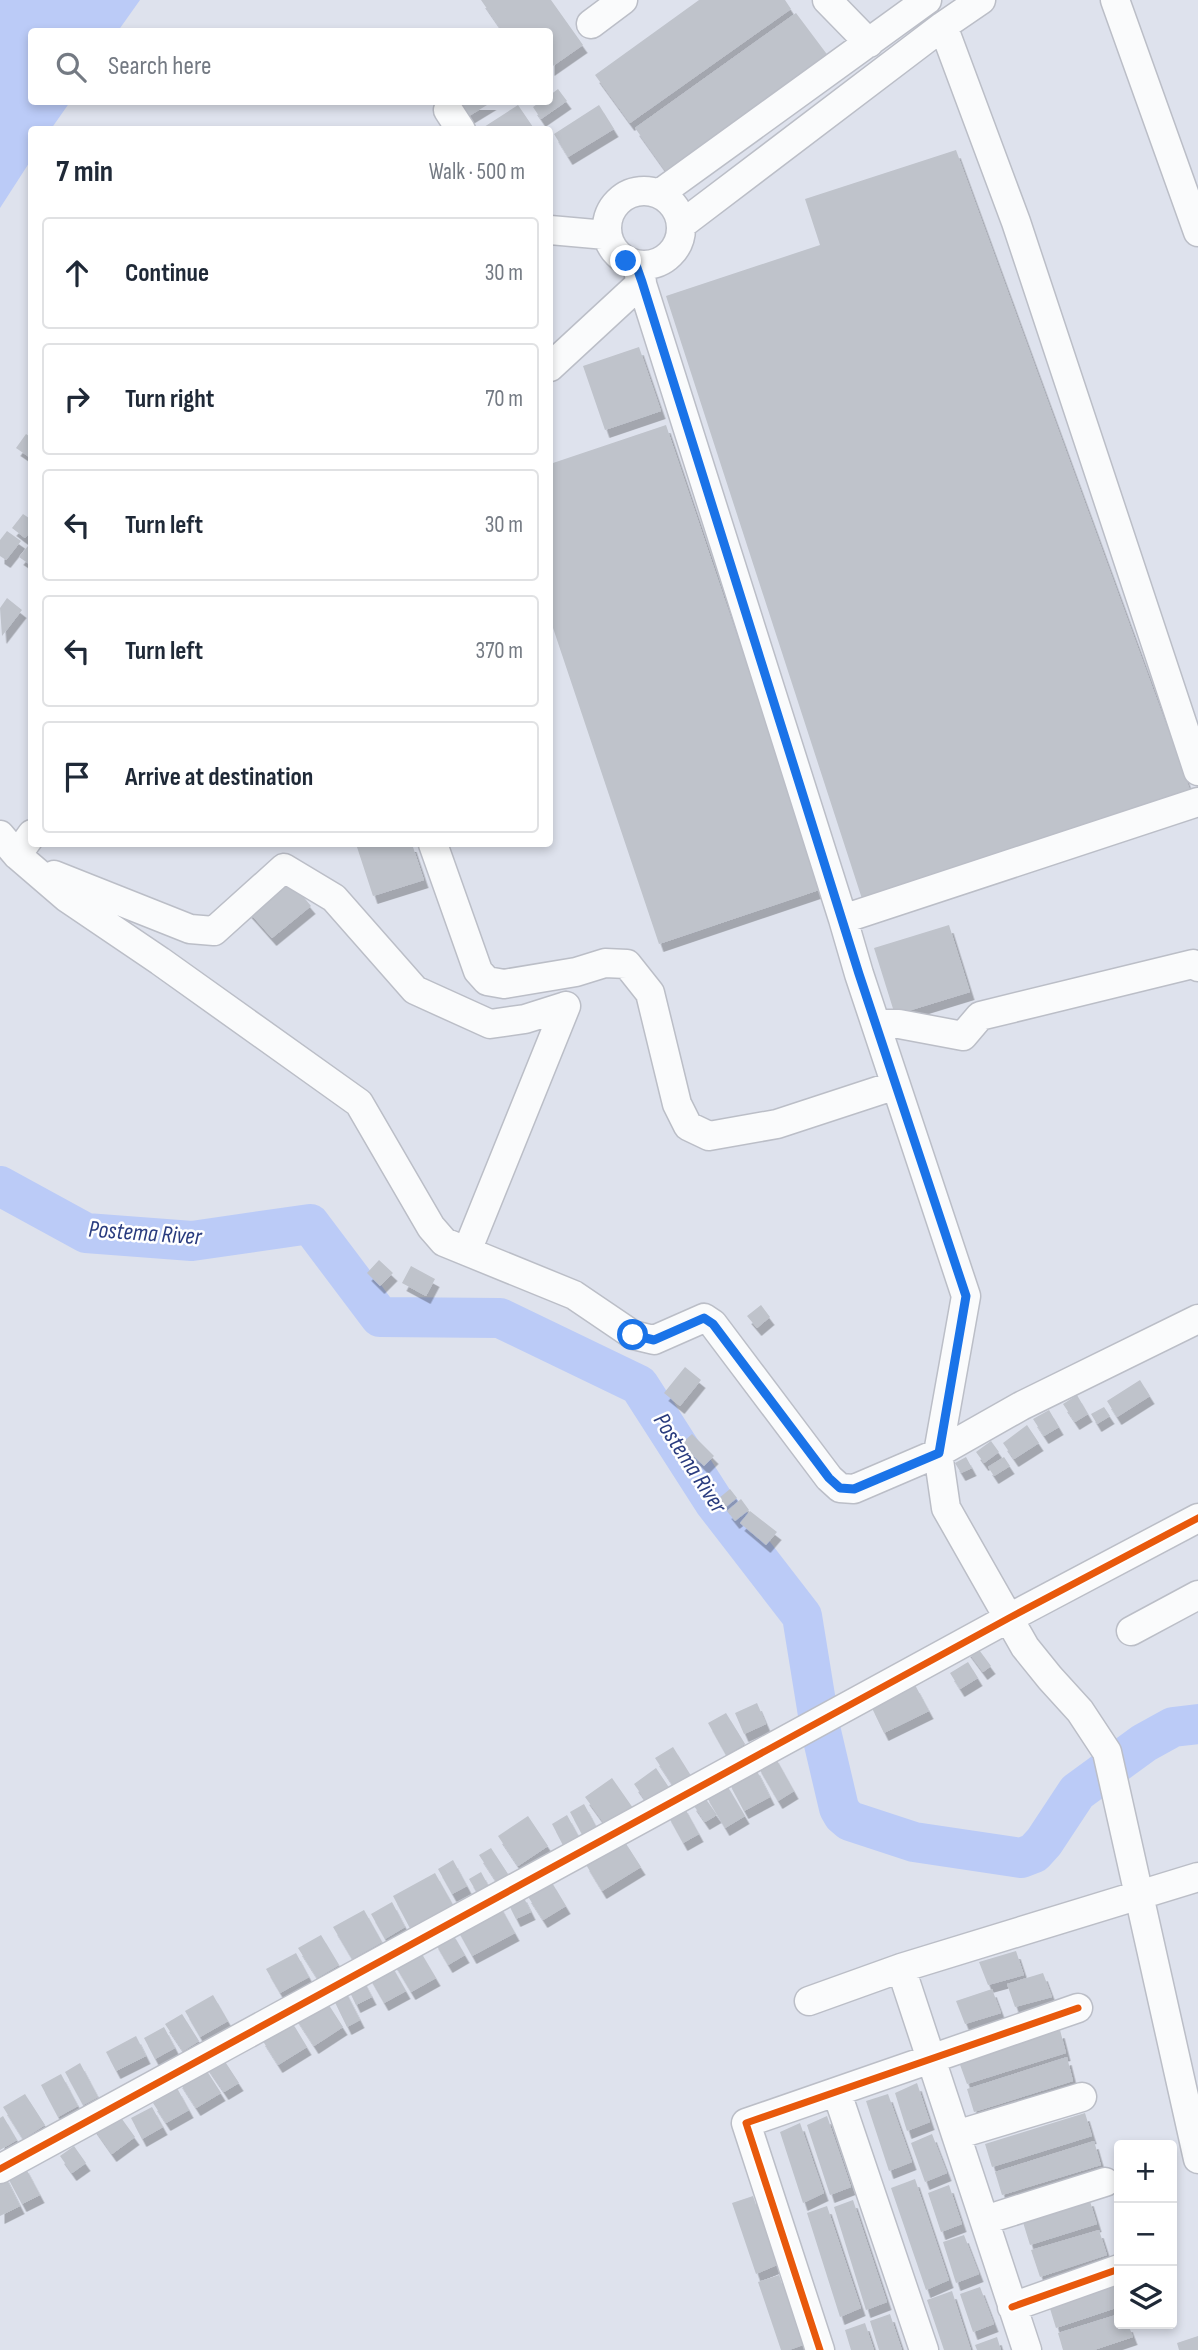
<!DOCTYPE html>
<meta charset="utf-8">
<style>
body{margin:0;font-family:"Sofia Sans Condensed",sans-serif;background:#f6f6f7;color:#1f2937}
.controls{position:absolute;right:21px;bottom:21px;display:grid;overflow:hidden;border-radius:7px;box-shadow:0 4px 10px #0003}
.controls button{width:63px;height:63px;display:grid;place-items:center;padding:0;border:0;border-bottom:2px solid #e0e1e3;background:#fff;color:#1f2937;font:35px sans-serif}
.stop{position:absolute;width:21px;height:21px;margin:-16px;border:5px solid #1a73e8;border-radius:50%;background:#fff}
.stop.end{background:#1a73e8;border-color:#fff;box-shadow:0 2px 7px #0008}
.list{margin:0;padding:0;list-style:none}
h2{display:flex;justify-content:space-between;align-items:center;height:91px;margin:0;padding:0 28px;font-size:30px}
h2 small{font-size:23px;font-weight:400;color:#747a83}
.list li{display:grid;grid-template-columns:46px 1fr auto;gap:21px;align-items:center;box-sizing:border-box;height:112px;margin:0 14px 14px;padding:0 14px;border:2px solid #e0e1e3;border-radius:7px}
.list b{display:block;font-size:26px;white-space:nowrap}
.list em{font-size:23px;font-style:normal;color:#747a83}
.icon{flex:none;width:38px;height:38px;fill:none;stroke:currentColor;stroke-width:2;stroke-linecap:round;stroke-linejoin:round}
.map{position:relative;flex:none;width:1198px;height:2350px;overflow:hidden}
.search{position:absolute;background:#fff;box-shadow:0 4px 10px #0003;left:28px;top:28px;width:525px;height:77px;display:flex;align-items:center;gap:18px;box-sizing:border-box;padding:0 24px;border-radius:7px;color:#747a83;font-size:26px}
.panel{position:absolute;background:#fff;box-shadow:0 4px 10px #0003;left:28px;top:126px;width:525px;height:721px;border-radius:7px}
.map>svg:first-child{display:block}
</style>
<div class="map">
<svg width="1198" height="2350" viewBox="0 0 1198 2350">
<defs>
<filter id="shadow"><feDropShadow dx="4.5" dy="8" stdDeviation="0" flood-color="#0004"/></filter>
</defs>
<rect width="100%" height="100%" fill="#dee2ed"/>
<path fill="#bbcbf7" d="M 0,0 L 140,0 L 118,31 L 32,32 L 32,102 L 70,102 L 51,129 L 32,130 L 31,160 L 0,208 Z"/>
<g fill="none" stroke-linecap="round" stroke-linejoin="round">
<path stroke="#bbcbf7" stroke-width="40" d="M 0,1186 L 86,1233 L 192,1241 L 310,1224 L 380,1317 L 500,1318 L 639,1385 L 714,1502 L 802,1616 L 820,1727 L 839,1808 L 843,1815 L 850,1821 L 914,1842 L 1021,1858 L 1034,1853 L 1044,1842 L 1077,1792 L 1144,1743 L 1173,1727 L 1198,1724"/>
</g>
<path fill="#bfc3cb" filter="url(#shadow)" d="M 481,0 L 551,0 L 583,45 L 550,68 L 550,32 L 503,32 Z
M 699,0 L 785,0 L 791,9 L 630,123 L 595,75 Z
M 796,13 L 832,61 L 670,177 L 635,128 Z
M 558,89 L 567,101 L 541,119 L 533,107 L 540,102 L 550,102 L 550,95 Z
M 459,102 L 492,102 L 469,116 Z
M 518,105 L 535,130 L 486,130 L 484,127 Z
M 599,105 L 614,129 L 568,157 L 554,134 Z
M 956,150 L 1194,801 L 865,908 L 666,296 L 820,245 L 805,199 Z
M 639,347 L 661,411 L 605,430 L 583,366 Z
M 666,425 L 822,889 L 659,944 L 550,619 L 550,464 Z
M 26,434 L 32,438 L 32,459 L 16,448 Z
M 23,514 L 32,520 L 32,530 L 25,538 L 12,528 Z
M 7,531 L 21,541 L 6,560 L 0,556 L 0,540 Z
M 32,541 L 32,566 L 19,557 Z
M 7,598 L 22,610 L 2,636 L 0,608 Z
M 356,844 L 412,844 L 424,880 L 373,896 Z
M 287,877 L 311,906 L 272,938 L 247,910 Z
M 949,925 L 970,992 L 895,1015 L 874,948 Z
M 379,1260 L 393,1273 L 380,1286 L 367,1273 Z
M 411,1266 L 435,1279 L 426,1296 L 402,1283 Z
M 761,1305 L 770,1317 L 757,1328 L 747,1316 Z
M 685,1367 L 701,1380 L 680,1406 L 664,1393 Z
M 1140,1380 L 1150,1396 L 1117,1417 L 1107,1401 Z
M 1077,1395 L 1088,1414 L 1075,1422 L 1063,1404 Z
M 1104,1407 L 1110,1416 L 1097,1424 L 1091,1414 Z
M 1049,1410 L 1059,1427 L 1044,1436 L 1033,1419 Z
M 1027,1425 L 1039,1443 L 1014,1459 L 1003,1443 Z
M 692,1434 L 714,1456 L 704,1466 L 681,1444 Z
M 991,1441 L 999,1452 L 984,1463 L 976,1452 Z
M 966,1457 L 972,1468 L 961,1473 L 955,1463 Z
M 1004,1457 L 1010,1466 L 994,1476 L 988,1467 Z
M 730,1489 L 737,1498 L 726,1507 L 719,1498 Z
M 741,1499 L 749,1510 L 735,1521 L 727,1511 Z
M 750,1511 L 777,1532 L 766,1545 L 740,1523 Z
M 974,1643 L 991,1666 L 983,1672 L 966,1649 Z
M 968,1662 L 978,1678 L 960,1689 L 950,1673 Z
M 915,1685 L 929,1711 L 884,1733 L 871,1706 Z
M 757,1703 L 766,1724 L 744,1734 L 735,1713 Z
M 726,1713 L 745,1744 L 726,1755 L 708,1723 Z
M 673,1747 L 693,1779 L 676,1790 L 655,1758 Z
M 774,1755 L 794,1791 L 778,1801 L 757,1765 Z
M 755,1767 L 770,1797 L 744,1811 L 728,1781 Z
M 656,1768 L 672,1792 L 650,1807 L 634,1784 Z
M 612,1778 L 633,1808 L 606,1826 L 585,1797 Z
M 725,1782 L 745,1816 L 725,1828 L 705,1794 Z
M 703,1795 L 717,1815 L 705,1822 L 692,1803 Z
M 584,1804 L 598,1830 L 584,1838 L 570,1812 Z
M 683,1805 L 699,1834 L 683,1843 L 667,1814 Z
M 567,1815 L 579,1837 L 563,1845 L 552,1824 Z
M 528,1816 L 548,1846 L 518,1866 L 498,1836 Z
M 623,1839 L 641,1867 L 602,1891 L 585,1863 Z
M 491,1848 L 508,1874 L 496,1881 L 479,1855 Z
M 453,1860 L 467,1886 L 452,1894 L 438,1869 Z
M 481,1872 L 488,1885 L 476,1891 L 469,1879 Z
M 435,1873 L 453,1905 L 410,1928 L 393,1896 Z
M 551,1881 L 566,1906 L 543,1920 L 527,1895 Z
M 522,1894 L 531,1912 L 516,1919 L 507,1901 Z
M 392,1902 L 405,1927 L 385,1939 L 371,1914 Z
M 499,1904 L 515,1933 L 472,1956 L 456,1927 Z
M 364,1910 L 382,1942 L 352,1959 L 333,1927 Z
M 451,1931 L 465,1955 L 448,1965 L 434,1941 Z
M 321,1935 L 339,1965 L 317,1978 L 298,1948 Z
M 417,1946 L 436,1978 L 411,1992 L 392,1960 Z
M 1016,1951 L 1024,1975 L 988,1985 L 979,1962 Z
M 296,1953 L 309,1977 L 280,1993 L 266,1969 Z
M 390,1963 L 406,1991 L 384,2003 L 368,1975 Z
M 1043,1973 L 1052,1997 L 1015,2007 L 1007,1984 Z
M 361,1976 L 372,1997 L 356,2005 L 346,1984 Z
M 342,1985 L 360,2020 L 347,2027 L 330,1992 Z
M 992,1989 L 1001,2013 L 965,2024 L 956,2001 Z
M 213,1995 L 228,2021 L 200,2037 L 185,2011 Z
M 323,1996 L 343,2027 L 314,2046 L 294,2015 Z
M 182,2014 L 199,2041 L 183,2051 L 165,2024 Z
M 290,2019 L 307,2047 L 278,2065 L 261,2038 Z
M 164,2027 L 175,2048 L 155,2059 L 144,2038 Z
M 1060,2030 L 1066,2053 L 967,2084 L 959,2062 Z
M 136,2036 L 146,2056 L 116,2071 L 106,2052 Z
M 220,2054 L 239,2083 L 224,2092 L 205,2064 Z
M 1067,2057 L 1073,2081 L 974,2112 L 967,2089 Z
M 80,2063 L 98,2097 L 83,2105 L 65,2072 Z
M 203,2065 L 221,2093 L 196,2108 L 178,2080 Z
M 61,2074 L 78,2106 L 58,2117 L 41,2085 Z
M 917,2083 L 930,2122 L 907,2131 L 895,2093 Z
M 177,2088 L 189,2110 L 166,2123 L 153,2103 Z
M 25,2094 L 45,2125 L 23,2139 L 3,2107 Z
M 888,2094 L 912,2162 L 889,2171 L 866,2101 Z
M 152,2107 L 163,2127 L 142,2139 L 131,2118 Z
M 114,2108 L 135,2137 L 112,2154 L 91,2124 Z
M 1085,2113 L 1092,2136 L 992,2167 L 985,2144 Z
M 3,2116 L 17,2140 L 0,2150 L 0,2118 Z
M 827,2116 L 851,2187 L 830,2195 L 807,2125 Z
M 800,2123 L 824,2193 L 803,2203 L 780,2132 Z
M 932,2134 L 947,2173 L 925,2182 L 911,2143 Z
M 1094,2141 L 1101,2165 L 1002,2195 L 995,2172 Z
M 74,2146 L 86,2163 L 72,2173 L 60,2156 Z
M 24,2165 L 40,2195 L 22,2204 L 6,2174 Z
M 4,2174 L 20,2206 L 0,2216 L 0,2176 Z
M 915,2179 L 949,2280 L 926,2290 L 891,2188 Z
M 949,2185 L 962,2224 L 941,2232 L 928,2193 Z
M 753,2196 L 777,2265 L 756,2274 L 732,2203 Z
M 1089,2198 L 1097,2224 L 1030,2245 L 1022,2219 Z
M 853,2200 L 887,2302 L 866,2310 L 834,2207 Z
M 827,2206 L 861,2308 L 840,2317 L 807,2213 Z
M 1099,2230 L 1107,2255 L 1040,2277 L 1031,2250 Z
M 964,2235 L 979,2274 L 956,2283 L 943,2242 Z
M 779,2275 L 803,2345 L 789,2350 L 781,2350 L 758,2282 Z
M 1115,2281 L 1119,2294 L 1119,2307 L 1056,2328 L 1048,2302 Z
M 980,2287 L 994,2324 L 973,2332 L 960,2294 Z
M 952,2291 L 971,2350 L 944,2350 L 927,2300 Z
M 890,2314 L 902,2350 L 879,2350 L 870,2321 Z
M 1119,2314 L 1119,2324 L 1128,2324 L 1133,2337 L 1094,2350 L 1063,2350 L 1058,2333 Z
M 865,2323 L 874,2350 L 851,2350 L 845,2330 Z
M 1198,2336 L 1198,2350 L 1179,2350 L 1177,2343 Z
M 997,2337 L 1001,2350 L 977,2350 L 975,2345 Z"/>
<g fill="none" stroke-linecap="round" stroke-linejoin="round">
<defs>
<path id="minor" d="M 827,0 L 869,43
M 1115,0 L 1198,232
M 591,24 L 623,0
M 943,26 L 1016,222 L 1198,771
M 448,110 L 461,130
M607 228a37 37 0 1 1 74 0a37 37 0 1 1-74 0Z
M 659,194 L 927,0
M 681,225 L 943,26 L 981,0
M 550,230 L 606,235
M 636,265 L 843,919 L 1198,802
M 550,367 L 642,282
M 0,835 L 17,855 L 67,898 L 160,961 L 359,1103 L 431,1227 L 444,1242 L 574,1295 L 633,1335 L 654,1340 L 704,1318 L 713,1324 L 829,1478 L 840,1488 L 854,1489 L 938,1453 L 1021,1406 L 1198,1319
M 433,844 L 478,971 L 487,981 L 504,984 L 576,972 L 605,963 L 627,964 L 650,993 L 677,1104 L 688,1126 L 709,1136 L 777,1124 L 896,1085
M 17,855 L 32,834
M 54,875 L 190,929 L 214,931 L 284,868 L 334,898 L 415,990 L 490,1024 L 525,1019 L 566,1006
M 843,919 L 859,974 L 966,1296 L 938,1453 L 946,1508 L 1025,1647 L 1050,1678 L 1080,1711 L 1107,1752 L 1198,2159
M 876,1024 L 899,1024 L 963,1036 L 980,1016 L 1193,964 L 1198,967
M 467,1251 L 566,1006
M 1131,1631 L 1198,1595
M 901,1968 L 1027,2350
M 809,2001 L 901,1968 L 1198,1877
M 837,2093 L 924,2350
M 956,2135 L 1082,2097
M 0,2169 L 1009,1618 L 1198,1518
M 985,2220 L 1105,2182
M 1012,2307 L 1119,2269
M 820,2350 L 746,2123 L 1078,2008"/>
</defs>
<use href="#minor" stroke="#bbbec7" stroke-width="31"/>
<use href="#minor" stroke="#fafbfc" stroke-width="28"/>
<defs>
<path id="cycleway" d="M 0,2169 L 1009,1618 L 1198,1518
M 1012,2307 L 1119,2269
M 820,2350 L 746,2123 L 1078,2008"/>
</defs>
<use href="#cycleway" stroke="#fff" stroke-width="11"/>
<use href="#cycleway" stroke="#e8590c" stroke-width="7"/>
</g>
<g fill="none" stroke-linecap="round" stroke-linejoin="round">
<path stroke="#1a73e8" stroke-width="9" d="M 626,261 L 636,265 L 642,282 L 859,974 L 966,1296 L 939,1453 L 854,1489 L 840,1488 L 829,1478 L 713,1324 L 704,1318 L 654,1340 L 633,1335"/>
</g>
<g text-anchor="middle" dominant-baseline="central" stroke-width="5" stroke-linejoin="round" paint-order="stroke">
<g font-size="24" font-style="italic" fill="#2a3c7f" stroke="#fff">
<text transform="translate(145 1233) rotate(4)">Postema River</text>
<text transform="translate(690 1463) rotate(57)">Postema River</text>
</g>
</g>
</svg>
<div class="controls">
<button>+</button>
<button>−</button>
<button><svg class="icon" aria-label="layers" viewBox="0 0 24 24"><path d="M12 4l9 5-9 5-9-5zM3 14l9 5 9-5"/></svg></button>
</div>
<div class="stop" style="left:633px;top:1335px"></div>
<div class="stop end" style="left:626px;top:261px"></div>
<div class="search"><svg class="icon" aria-label="search" viewBox="0 0 24 24"><circle cx="10" cy="10" r="6"/><path d="M15 15l6 6"/></svg>Search here</div>
<section class="panel">
<h2>7 min<small>Walk · 500 m</small></h2>
<ul class="list">
<li><svg class="icon" aria-label="ahead" viewBox="0 0 24 24"><path d="M12 20V5M6 11l6-6 6 6"/></svg><div><b>Continue</b></div><em>30 m</em></li>
<li><svg class="icon" aria-label="right" viewBox="0 0 24 24"><path d="M7 20v-9h11M14 6l5 5-5 5"/></svg><div><b>Turn right</b></div><em>70 m</em></li>
<li><svg class="icon" aria-label="left" viewBox="0 0 24 24"><path d="M17 20v-9H6M10 6l-5 5 5 5"/></svg><div><b>Turn left</b></div><em>30 m</em></li>
<li><svg class="icon" aria-label="left" viewBox="0 0 24 24"><path d="M17 20v-9H6M10 6l-5 5 5 5"/></svg><div><b>Turn left</b></div><em>370 m</em></li>
<li><svg class="icon" aria-label="arrive" viewBox="0 0 24 24"><path d="M6 21V4h12l-3 4 3 4H6"/></svg><div><b>Arrive at destination</b></div></li>
</ul>
</section>
</div>
